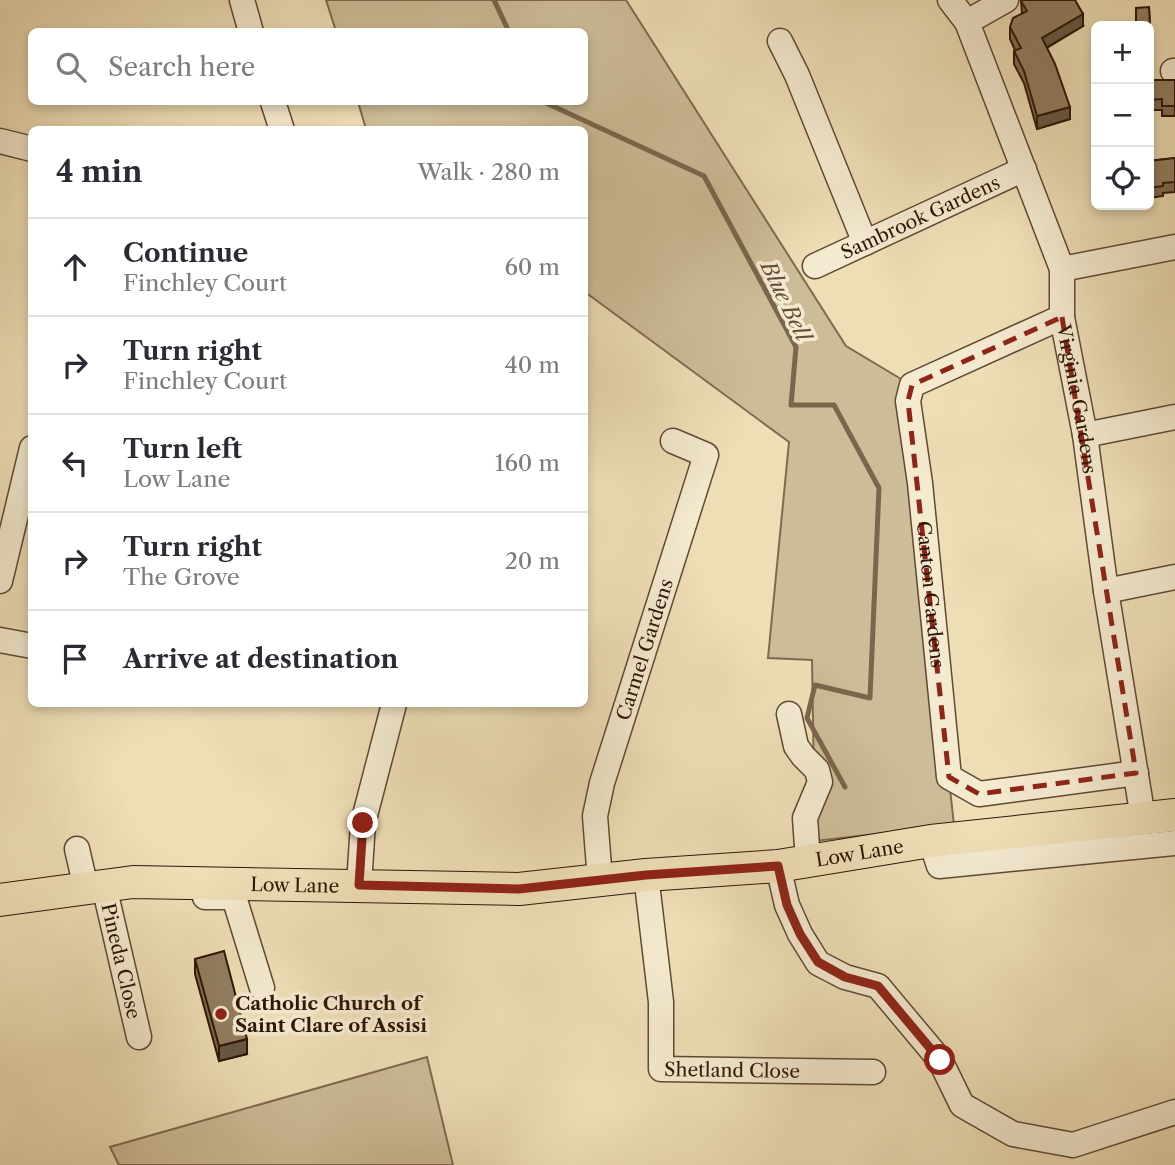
<!DOCTYPE html>
<meta charset="utf-8">
<style>
body{margin:0;font-family:"Libre Caslon Text",serif;background:#f2f2f3;color:#2b2b33}
.controls{position:absolute;right:21px;top:21px;display:grid;overflow:hidden;border-radius:10px;box-shadow:0 4px 10px #0003}
.controls button{width:63px;height:63px;display:grid;place-items:center;padding:0;border:0;border-bottom:2px solid #e1e1e2;background:#fff;color:#2b2b33;font:35px sans-serif}
.stop{position:absolute;width:21px;height:21px;margin:-16px;border:5px solid #8f2418;border-radius:50%;background:#fff}
.stop.end{background:#8f2418;border-color:#fff;box-shadow:0 2px 7px #0008}
.list{margin:0;padding:0;list-style:none}
h2{display:flex;justify-content:space-between;align-items:center;height:91px;margin:0;padding:0 28px;font-size:30px}
h2 small{font-size:23px;font-weight:400;color:#7c7c81}
.list li{display:grid;grid-template-columns:46px 1fr auto;gap:21px;align-items:center;box-sizing:border-box;height:98px;padding:0 28px;border-top:2px solid #e1e1e2}
.list b{display:block;font-size:26px;white-space:nowrap}
.list p{margin:0;font-size:23px;white-space:nowrap;color:#7c7c81}
.list em{font-size:23px;font-style:normal;color:#7c7c81}
.icon{flex:none;width:38px;height:38px;fill:none;stroke:currentColor;stroke-width:2;stroke-linecap:round;stroke-linejoin:round}
.map{position:relative;flex:none;width:1175px;height:1165px;overflow:hidden}
.search{position:absolute;background:#fff;box-shadow:0 4px 10px #0003;left:28px;top:28px;width:560px;height:77px;display:flex;align-items:center;gap:18px;box-sizing:border-box;padding:0 24px;border-radius:10px;color:#7c7c81;font-size:26px}
.panel{position:absolute;background:#fff;box-shadow:0 4px 10px #0003;left:28px;top:126px;width:560px;height:581px;border-radius:10px}
.map>svg:first-child{display:block}
</style>
<div class="map">
<svg width="1175" height="1165" viewBox="0 0 1175 1165">
<rect width="100%" height="100%" fill="#eedeb6"/>
<filter id="stains"><feTurbulence type="fractalNoise" baseFrequency=".00286" numOctaves="4"/><feColorMatrix values="0 0 0 0 .2 0 0 0 0 .09 0 0 0 0 .02 0 0 0 .5 -.17"/></filter>
<radialGradient id="worn" r=".72"><stop offset=".6" stop-color="#630" stop-opacity="0"/><stop offset="1" stop-color="#630" stop-opacity=".3"/></radialGradient>
<path fill="#cdbc98" stroke="#7e6a50" stroke-width="2" d="M 326,0 L 626,0 L 846,346 L 901,379 L 900,411 L 916,482 L 954,825 L 815,841 L 812,660 L 768,658 L 789,442 L 585,292 L 584,130 L 366,129 L 358,102 L 584,102 L 584,32 L 336,31 Z
M 427,1057 L 453,1165 L 119,1165 L 110,1147 Z"/>
<g fill="none" stroke-linecap="round" stroke-linejoin="round">
<path stroke="#7a664c" stroke-width="5" d="M 494,0 L 509,32
M 544,102 L 704,176 L 796,347 L 791,405 L 834,405 L 879,488 L 870,698 L 815,685 L 807,718 L 845,787"/>
<defs>
<g id="minor">
<path d="M 242,0 L 251,32"/>
<path id="s1" d="M 950,0 L 967,22 L 1062,269 L 1062,317 L 1085,435 L 1106,591 L 1143,818"/>
<path d="M 967,22 L 1006,0"/>
<path d="M 780,41 L 797,75 L 865,243"/>
<path d="M 1173,71 L 1175,71"/>
<path d="M 273,102 L 282,130"/>
<path d="M 0,141 L 32,149"/>
<path id="s2" d="M 815,266 L 1024,169"/>
<path d="M 1062,269 L 1175,247"/>
<path id="s3" d="M 1062,317 L 912,385 L 908,401 L 920,483 L 949,777 L 979,794 L 1136,773"/>
<path d="M 1085,435 L 1175,417"/>
<path d="M 0,581 L 32,448"/>
<path d="M 1106,591 L 1175,577"/>
<path d="M 0,640 L 32,646"/>
<path d="M 789,714 L 796,746 L 803,756 L 817,770 L 820,782 L 805,818 L 808,861"/>
<path d="M 931,841 L 939,866 L 1175,843"/>
<path d="M 77,849 L 86,888"/>
<path d="M 778,866 L 787,905 L 800,934 L 818,963 L 845,977 L 878,986 L 940,1060 L 962,1105 L 1013,1134 L 1073,1145 L 1175,1112"/>
<path id="s4" d="M 646,875 L 661,1002 L 661,1069 L 873,1072"/>
<path id="s5" d="M 600,880 L 595,816 L 602,783 L 706,455 L 673,441"/>
<path d="M 359,885 L 363,823 L 394,704"/>
<path id="s6" d="M 104,886 L 139,1037"/>
<path d="M 205,897 L 234,897 L 262,988"/>
</g>
<g id="major">
<path id="s7" d="M 0,900 L 133,882 L 519,889 L 646,875 L 778,866 L 931,841 L 1175,815"/>
</g>
</defs>
<use href="#minor" stroke="#5e4933" stroke-width="27"/>
<use href="#major" stroke="#2e1707" stroke-width="34"/>
<use href="#minor" stroke="#f4ead0" stroke-width="24"/>
<use href="#major" stroke="#eedeb6" stroke-width="32"/>
</g>
<path fill="#7e6c54" stroke="#2e1707" stroke-width="2" d="M 1021,1 L 1083,26 L 1047,48 L 1070,119 L 1037,129 L 1024,83 L 1014,64 L 1014,51 L 1015,50 L 1010,39 L 1010,27 L 1022,13 Z
M 1149,7 L 1153,80 L 1175,80 L 1175,116 L 1162,116 L 1162,110 L 1149,110 Z
M 1175,158 L 1175,192 L 1163,193 L 1163,196 L 1149,198 L 1149,161 Z
M 195,959 L 247,1054 L 219,1061 L 195,974 Z"/>
<path fill="#665845" stroke="#2e1707" stroke-width="2" d="M 1083,14 L 1083,26 L 1042,50 L 1042,38 Z
M 1070,107 L 1070,119 L 1037,129 L 1037,116 Z
M 247,1039 L 247,1054 L 219,1061 L 219,1046 Z"/>
<path fill="#927e62" stroke="#2e1707" stroke-width="2" d="M 1023,0 L 1075,0 L 1083,14 L 1042,38 L 1055,64 L 1070,107 L 1037,116 L 1024,71 L 1014,51 L 1021,48 L 1010,27 L 1013,18 L 1027,11 L 1021,1 Z
M 1149,7 L 1152,64 L 1149,64 L 1149,26 L 1136,26 L 1136,8 Z
M 1149,70 L 1152,70 L 1153,80 L 1175,80 L 1175,106 L 1162,106 L 1162,99 L 1149,100 Z
M 1175,158 L 1175,182 L 1163,183 L 1163,186 L 1149,188 L 1149,161 Z
M 224,951 L 247,1039 L 219,1046 L 195,959 Z"/>
<g fill="none" stroke-linecap="round" stroke-linejoin="round">
<path stroke="#8f2418" stroke-width="9" d="M 363,823 L 359,885 L 519,889 L 646,875 L 778,866 L 787,905 L 800,934 L 818,962 L 845,977 L 878,986 L 940,1060"/>
</g>
<path fill="none" stroke="#8f2418" stroke-width="5" stroke-dasharray="14 9" stroke-linejoin="round" d="M 1062,317 L 1136,773 L 979,794 L 949,777 L 908,401 L 912,385 Z"/>
<circle fill="#8f2418" stroke="#f4ead0" stroke-width="2.5" cx="221" cy="1014" r="7"/>
<g text-anchor="middle" dominant-baseline="central" stroke-width="7" stroke-linejoin="round" paint-order="stroke">
<g font-size="19" fill="#2e1707" stroke="#f4ead0">
<text stroke="none"><textPath href="#s2" startOffset="116">Sambrook Gardens</textPath></text>
<text stroke="none"><textPath href="#s1" startOffset="424">Virginia Gardens</textPath></text>
<text stroke="none"><textPath href="#s3" startOffset="376">Canton Gardens</textPath></text>
<text stroke="none"><textPath href="#s5" startOffset="238">Carmel Gardens</textPath></text>
<text stroke="none"><textPath href="#s7" startOffset="863">Low Lane</textPath></text>
<text stroke="none"><textPath href="#s7" startOffset="296">Low Lane</textPath></text>
<text stroke="none"><textPath href="#s6" startOffset="77">Pineda Close</textPath></text>
<text stroke="none"><textPath href="#s4" startOffset="266">Shetland Close</textPath></text>
</g>
<g font-size="19" font-weight="bold" fill="#2e1707" stroke="#f4ead0" text-anchor="start">
<text x="235" y="1003">Catholic Church of<tspan x="235" dy="22">Saint Clare of Assisi</tspan></text>
</g>
<g font-size="21" font-style="italic" fill="#614b35" stroke="#f4ead0">
<text transform="translate(786 301) rotate(64)">Blue Bell</text>
</g>
</g>
<rect width="100%" height="100%" filter="url(#stains)"/>
<rect width="100%" height="100%" fill="url(#worn)"/>
</svg>
<div class="controls">
<button>+</button>
<button>−</button>
<button><svg class="icon" aria-label="locate" viewBox="0 0 24 24"><circle cx="12" cy="12" r="6"/><path d="M12 2v4M12 18v4M2 12h4M18 12h4"/></svg></button>
</div>
<div class="stop" style="left:940px;top:1060px"></div>
<div class="stop end" style="left:363px;top:823px"></div>
<div class="search"><svg class="icon" aria-label="search" viewBox="0 0 24 24"><circle cx="10" cy="10" r="6"/><path d="M15 15l6 6"/></svg>Search here</div>
<section class="panel">
<h2>4 min<small>Walk · 280 m</small></h2>
<ul class="list">
<li><svg class="icon" aria-label="ahead" viewBox="0 0 24 24"><path d="M12 20V5M6 11l6-6 6 6"/></svg><div><b>Continue</b><p>Finchley Court</p></div><em>60 m</em></li>
<li><svg class="icon" aria-label="right" viewBox="0 0 24 24"><path d="M7 20v-9h11M14 6l5 5-5 5"/></svg><div><b>Turn right</b><p>Finchley Court</p></div><em>40 m</em></li>
<li><svg class="icon" aria-label="left" viewBox="0 0 24 24"><path d="M17 20v-9H6M10 6l-5 5 5 5"/></svg><div><b>Turn left</b><p>Low Lane</p></div><em>160 m</em></li>
<li><svg class="icon" aria-label="right" viewBox="0 0 24 24"><path d="M7 20v-9h11M14 6l5 5-5 5"/></svg><div><b>Turn right</b><p>The Grove</p></div><em>20 m</em></li>
<li><svg class="icon" aria-label="arrive" viewBox="0 0 24 24"><path d="M6 21V4h12l-3 4 3 4H6"/></svg><div><b>Arrive at destination</b></div></li>
</ul>
</section>
</div>
